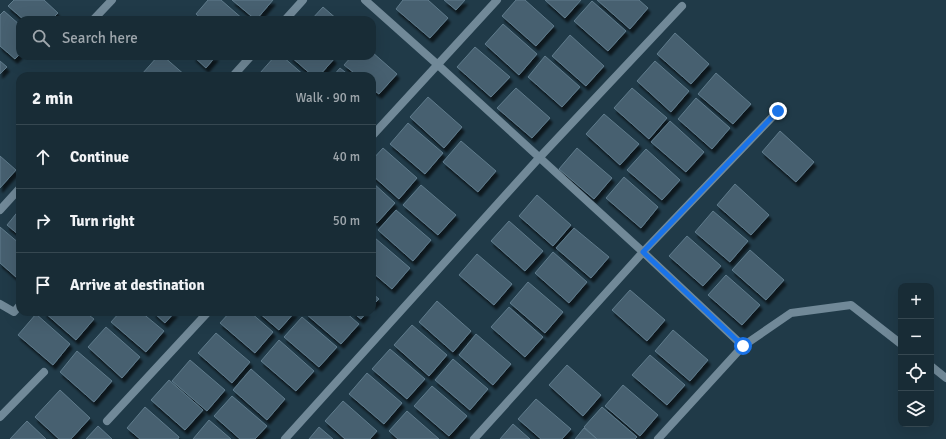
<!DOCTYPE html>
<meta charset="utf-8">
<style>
body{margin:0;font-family:Signika,sans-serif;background:#21343e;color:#f1f3f6}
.controls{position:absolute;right:12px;bottom:12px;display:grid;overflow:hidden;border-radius:8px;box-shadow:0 4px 16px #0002}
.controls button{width:36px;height:36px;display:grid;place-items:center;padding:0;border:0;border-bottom:1px solid #364851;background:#182c36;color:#f1f3f6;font:20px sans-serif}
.stop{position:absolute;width:12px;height:12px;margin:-9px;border:3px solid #1a73e8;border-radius:50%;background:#fff}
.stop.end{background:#1a73e8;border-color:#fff;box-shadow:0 1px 4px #0008}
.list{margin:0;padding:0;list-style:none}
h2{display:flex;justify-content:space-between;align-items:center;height:52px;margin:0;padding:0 16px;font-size:17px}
h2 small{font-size:13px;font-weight:400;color:#9fa7ad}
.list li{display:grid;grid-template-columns:26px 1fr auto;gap:12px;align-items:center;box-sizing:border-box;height:64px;padding:0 16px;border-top:1px solid #364851}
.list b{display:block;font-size:15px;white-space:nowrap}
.list em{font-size:13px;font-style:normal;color:#9fa7ad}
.icon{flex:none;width:22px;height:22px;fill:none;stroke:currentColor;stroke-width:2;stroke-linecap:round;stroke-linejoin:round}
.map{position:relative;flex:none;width:946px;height:439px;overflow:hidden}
.search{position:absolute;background:#182c36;box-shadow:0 4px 16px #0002;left:16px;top:16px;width:360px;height:44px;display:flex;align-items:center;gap:10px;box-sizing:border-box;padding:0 14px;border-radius:12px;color:#9fa7ad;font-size:15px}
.panel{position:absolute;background:#182c36;box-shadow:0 4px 16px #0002;left:16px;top:72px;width:360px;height:244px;border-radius:12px}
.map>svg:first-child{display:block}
</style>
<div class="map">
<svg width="946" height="439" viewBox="0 0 946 439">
<defs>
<filter id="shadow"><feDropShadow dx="2.5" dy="4.5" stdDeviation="1" flood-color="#0009"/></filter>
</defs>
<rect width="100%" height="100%" fill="#203a48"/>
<path fill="#466170" stroke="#607b8c" filter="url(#shadow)" d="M 14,0 L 44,0 L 58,13 L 51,20 L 24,20 L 8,6 Z
M 208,0 L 221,0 L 244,20 L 203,20 L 196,14 Z
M 232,0 L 273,0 L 256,20 Z
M 403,0 L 428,0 L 448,18 L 430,38 L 396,9 Z
M 444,0 L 465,0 L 456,10 Z
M 516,0 L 525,0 L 554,26 L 536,46 L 502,16 Z
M 545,0 L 581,0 L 565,18 Z
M 597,0 L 639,0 L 648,8 L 630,29 Z
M 592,1 L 626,31 L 608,51 L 574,21 Z
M 323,7 L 338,20 L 311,20 Z
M 4,11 L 20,25 L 20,54 L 15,59 L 0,46 L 0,15 Z
M 503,24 L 537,54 L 519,75 L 485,44 Z
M 675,33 L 709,64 L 691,84 L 657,54 Z
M 570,35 L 604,66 L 586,86 L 552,56 Z
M 475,47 L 510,77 L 491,97 L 457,67 Z
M 372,52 L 397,74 L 379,94 L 372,89 L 372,76 L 358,76 L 344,65 L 352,56 L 372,56 Z
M 158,56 L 163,56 L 186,76 L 144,76 L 142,74 Z
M 193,56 L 216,56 L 206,68 Z
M 275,56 L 282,56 L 305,76 L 263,76 L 260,73 Z
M 290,56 L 331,56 L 334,59 L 319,76 L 313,76 Z
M 545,56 L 580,87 L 562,107 L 528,77 Z
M 0,61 L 7,67 L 0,74 Z
M 655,61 L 689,91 L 671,112 L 637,81 Z
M 340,68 L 350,76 L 333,76 Z
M 716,73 L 751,104 L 733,124 L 698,94 Z
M 516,88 L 550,118 L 532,138 L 497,108 Z
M 632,88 L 667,118 L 649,139 L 614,108 Z
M 428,97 L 462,127 L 444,148 L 410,117 Z
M 696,98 L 730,128 L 712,149 L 678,119 Z
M 604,114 L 639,144 L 620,165 L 586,134 Z
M 670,121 L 704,152 L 686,172 L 651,142 Z
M 408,123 L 443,153 L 425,174 L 390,144 Z
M 780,131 L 814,162 L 796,182 L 762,152 Z
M 461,141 L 496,171 L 478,192 L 443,162 Z
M 383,148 L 417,178 L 399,199 L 372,175 L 372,160 Z
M 577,148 L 612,178 L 594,199 L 559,169 Z
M 646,149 L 680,180 L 662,200 L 627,170 Z
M 0,156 L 16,170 L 0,188 Z
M 624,177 L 658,207 L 641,228 L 606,198 Z
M 372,182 L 395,203 L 377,223 L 372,219 Z
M 735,184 L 769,215 L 751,235 L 717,205 Z
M 421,185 L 456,215 L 438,235 L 403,205 Z
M 537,195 L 571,225 L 553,246 L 519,216 Z
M 20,209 L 20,236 L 7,225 Z
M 396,210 L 431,240 L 413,261 L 378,230 Z
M 713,211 L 748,241 L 730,262 L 695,232 Z
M 509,221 L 543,251 L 525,271 L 491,241 Z
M 0,227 L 20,244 L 20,272 L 16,277 L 0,263 Z
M 574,228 L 609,257 L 591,278 L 556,248 Z
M 687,236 L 721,266 L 703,286 L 669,256 Z
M 375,238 L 410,268 L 392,289 L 372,272 L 372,242 Z
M 750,250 L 784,280 L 766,300 L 732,270 Z
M 553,252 L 587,282 L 569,303 L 535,273 Z
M 477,254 L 512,284 L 494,305 L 459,275 Z
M 726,275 L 760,305 L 742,325 L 708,295 Z
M 528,282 L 563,312 L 545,333 L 510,303 Z
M 630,290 L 665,320 L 647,341 L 612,310 Z
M 372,293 L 379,299 L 372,306 Z
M 437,301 L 471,331 L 453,352 L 419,322 Z
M 509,307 L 543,337 L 525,357 L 491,327 Z
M 44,312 L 85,312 L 94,319 L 76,340 Z
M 120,312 L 141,312 L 164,331 L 146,352 L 111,322 Z
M 153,312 L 175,312 L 165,323 Z
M 230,312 L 250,312 L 273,332 L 255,353 L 220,323 Z
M 258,312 L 295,312 L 279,330 Z
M 308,312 L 345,312 L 359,324 L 341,344 L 306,314 Z
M 352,312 L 367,312 L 361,319 Z
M 36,314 L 70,344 L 53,365 L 18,335 Z
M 302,317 L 337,347 L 319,367 L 284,337 Z
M 412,325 L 447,355 L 429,376 L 394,345 Z
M 106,327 L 140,357 L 122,378 L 88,347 Z
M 673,330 L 708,360 L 690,381 L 655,351 Z
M 216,333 L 250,362 L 232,383 L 198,353 Z
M 476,334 L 511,364 L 493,385 L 459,355 Z
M 279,340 L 314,371 L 296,391 L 261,361 Z
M 390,349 L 425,379 L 407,399 L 372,369 Z
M 77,351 L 112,381 L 94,402 L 60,372 Z
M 650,355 L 685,385 L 667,405 L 632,375 Z
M 453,359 L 488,389 L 470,410 L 435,380 Z
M 190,360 L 225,390 L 207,411 L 172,381 Z
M 567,365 L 601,395 L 583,416 L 549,385 Z
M 251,369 L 285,399 L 267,420 L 233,390 Z
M 367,373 L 402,403 L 384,424 L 349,394 Z
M 169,380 L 203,410 L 185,430 L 151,400 Z
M 623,385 L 658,415 L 640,436 L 605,406 Z
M 432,386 L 467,416 L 449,436 L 414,406 Z
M 60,390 L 90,418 L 71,439 L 59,439 L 35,417 Z
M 232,396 L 267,426 L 255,439 L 240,439 L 214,416 Z
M 536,399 L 571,429 L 562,439 L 541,439 L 518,419 Z
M 343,401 L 377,431 L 370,439 L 345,439 L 325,421 Z
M 145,407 L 179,437 L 178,439 L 140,439 L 127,428 Z
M 602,407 L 637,437 L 635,439 L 597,439 L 584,427 Z
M 407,411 L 439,439 L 398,439 L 389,431 Z
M 209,420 L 231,439 L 193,439 Z
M 27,421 L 46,439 L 10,439 Z
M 513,424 L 530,439 L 500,439 Z
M 98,426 L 112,439 L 86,439 Z
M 319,427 L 333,439 L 309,439 Z
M 584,428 L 597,439 L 575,439 Z"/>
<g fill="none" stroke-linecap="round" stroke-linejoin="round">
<path stroke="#718998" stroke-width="8" d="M 365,0 L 438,65 L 643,252 L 743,346 L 791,313 L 851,305 L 901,344
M 93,20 L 112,0
M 285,20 L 303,0
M 233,76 L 251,56
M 372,136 L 497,0
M 0,210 L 20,188
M 0,304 L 14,312 L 20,305
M 931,366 L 946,378
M 0,417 L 44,372
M 107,421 L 208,312
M 285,439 L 539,158 L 682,6
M 474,439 L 643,252 L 778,111
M 658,439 L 743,346"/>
</g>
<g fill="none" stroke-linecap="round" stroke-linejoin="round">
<path stroke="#1a73e8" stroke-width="5" d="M 743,346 L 643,252 L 778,111"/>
</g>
</svg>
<div class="controls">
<button>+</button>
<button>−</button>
<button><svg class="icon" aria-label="locate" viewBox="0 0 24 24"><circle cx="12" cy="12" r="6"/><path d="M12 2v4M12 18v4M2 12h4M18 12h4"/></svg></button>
<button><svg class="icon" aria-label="layers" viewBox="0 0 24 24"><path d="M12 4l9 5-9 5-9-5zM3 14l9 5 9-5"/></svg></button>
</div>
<div class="stop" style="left:743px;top:346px"></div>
<div class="stop end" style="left:778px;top:111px"></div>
<div class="search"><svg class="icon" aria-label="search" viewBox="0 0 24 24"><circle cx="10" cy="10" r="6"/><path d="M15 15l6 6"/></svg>Search here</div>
<section class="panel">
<h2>2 min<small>Walk · 90 m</small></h2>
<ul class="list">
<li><svg class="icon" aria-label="ahead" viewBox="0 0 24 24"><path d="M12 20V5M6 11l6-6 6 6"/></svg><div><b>Continue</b></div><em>40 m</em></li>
<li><svg class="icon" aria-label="right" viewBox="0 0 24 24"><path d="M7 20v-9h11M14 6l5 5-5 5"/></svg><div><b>Turn right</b></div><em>50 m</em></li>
<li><svg class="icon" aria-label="arrive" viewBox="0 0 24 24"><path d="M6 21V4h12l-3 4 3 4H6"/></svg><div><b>Arrive at destination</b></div></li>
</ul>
</section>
</div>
